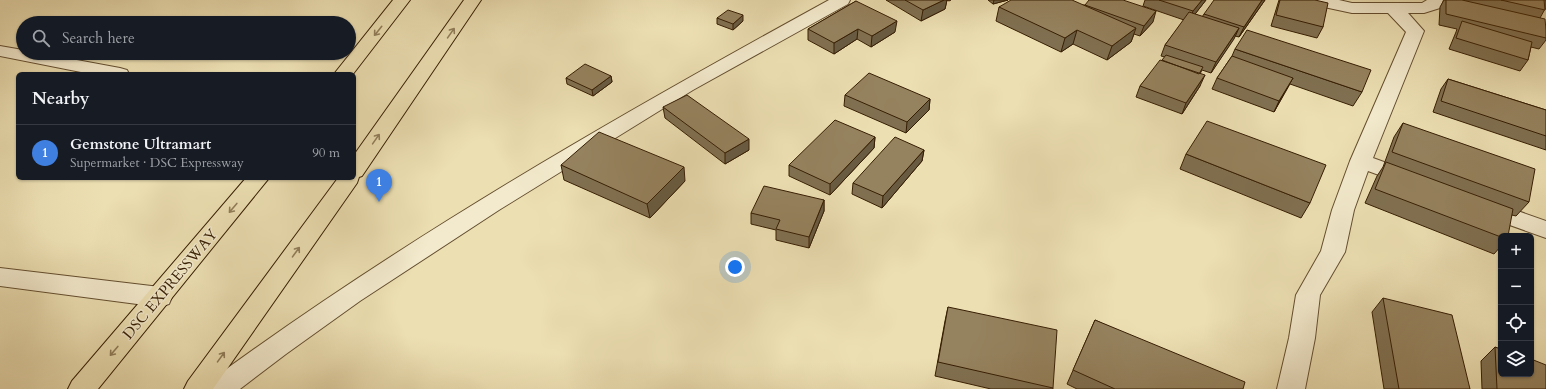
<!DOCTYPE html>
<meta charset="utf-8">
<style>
body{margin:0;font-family:Cardo,serif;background:#242831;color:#f1f3f6}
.controls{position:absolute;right:12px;bottom:12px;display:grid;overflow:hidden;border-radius:6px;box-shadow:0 1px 3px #0004}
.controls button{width:36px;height:36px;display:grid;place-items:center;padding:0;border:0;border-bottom:1px solid #363941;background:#171b24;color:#f1f3f6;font:20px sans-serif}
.you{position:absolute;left:735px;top:267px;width:14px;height:14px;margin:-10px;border:3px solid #fff;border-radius:50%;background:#1a73e8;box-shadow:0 0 0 6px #1a73e833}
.badge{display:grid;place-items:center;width:26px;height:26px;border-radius:50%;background:#2563eb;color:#fff;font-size:13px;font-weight:700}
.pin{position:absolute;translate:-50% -33px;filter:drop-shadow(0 1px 2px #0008)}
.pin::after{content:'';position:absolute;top:21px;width:14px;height:12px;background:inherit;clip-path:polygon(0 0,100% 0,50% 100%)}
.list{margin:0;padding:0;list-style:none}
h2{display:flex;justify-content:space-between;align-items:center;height:52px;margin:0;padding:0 16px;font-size:17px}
h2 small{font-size:13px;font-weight:400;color:#9ea1a6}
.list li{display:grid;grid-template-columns:26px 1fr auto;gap:12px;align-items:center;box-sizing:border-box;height:56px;padding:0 16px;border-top:1px solid #363941}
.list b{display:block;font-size:15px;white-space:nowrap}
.list p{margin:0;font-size:13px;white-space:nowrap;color:#9ea1a6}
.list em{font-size:13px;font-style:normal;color:#9ea1a6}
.icon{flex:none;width:22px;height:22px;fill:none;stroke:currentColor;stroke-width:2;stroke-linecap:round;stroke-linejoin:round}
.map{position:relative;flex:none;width:1546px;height:389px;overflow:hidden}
.search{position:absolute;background:#171b24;box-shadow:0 1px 3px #0004;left:16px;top:16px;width:340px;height:44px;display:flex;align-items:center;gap:10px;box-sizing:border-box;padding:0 14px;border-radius:22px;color:#9ea1a6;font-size:15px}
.panel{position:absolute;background:#171b24;box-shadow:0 1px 3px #0004;left:16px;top:72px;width:340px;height:108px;border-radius:6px}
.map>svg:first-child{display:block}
</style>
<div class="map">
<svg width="1546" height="389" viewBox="0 0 1546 389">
<rect width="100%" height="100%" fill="#ecdfb2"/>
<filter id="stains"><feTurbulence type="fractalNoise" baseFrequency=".005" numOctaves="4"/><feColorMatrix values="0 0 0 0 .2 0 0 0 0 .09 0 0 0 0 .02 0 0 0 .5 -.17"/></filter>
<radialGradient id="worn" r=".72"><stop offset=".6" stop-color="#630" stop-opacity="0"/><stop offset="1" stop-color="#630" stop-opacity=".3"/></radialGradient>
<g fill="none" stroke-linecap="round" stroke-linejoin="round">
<defs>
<path id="street" d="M 829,0 L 850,0 L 848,4 L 693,90 L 499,210 L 360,301 L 286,354 L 240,389 L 206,389 L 210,381 C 406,237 617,116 829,0 Z
M 1308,0 L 1339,0 L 1352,3 L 1422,3 L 1427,0 L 1443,0 L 1440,8 L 1424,13 L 1408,13 L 1424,31 L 1373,158 L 1417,174 L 1420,179 L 1417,184 L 1409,186 L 1368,171 L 1354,210 L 1345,252 L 1320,295 L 1315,338 L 1305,389 L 1277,389 L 1289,338 L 1296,295 L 1321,251 L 1332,210 L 1350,161 L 1406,32 L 1388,13 L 1352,13 L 1310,4 Z
M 0,46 L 23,50 L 23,53 L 39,53 L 120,68 L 127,70 L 129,74 L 91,74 L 0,56 Z
M 1484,199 L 1546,221 L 1546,238 L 1476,213 L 1473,207 L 1476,201 Z
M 0,268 L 160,287 L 169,290 L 172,297 L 169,304 L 160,307 L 0,286 Z"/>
<path id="primary" d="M 393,0 L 410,0 L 353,74 L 334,74 Z
M 464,0 L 481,0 L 362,176 L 359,177 L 357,183 L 213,389 L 184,389 L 188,381 L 338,178 L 354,178 L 354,155 Z
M 246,178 L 269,178 L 98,389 L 68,389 L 72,381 Z"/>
</defs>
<use href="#street" stroke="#644e2f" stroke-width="2"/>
<use href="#primary" stroke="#361e03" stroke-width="2"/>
<use href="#street" fill="#f3eacd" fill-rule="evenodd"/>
<use href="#primary" fill="#ecdfb2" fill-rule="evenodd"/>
</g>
<path fill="#807051" stroke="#361e03" d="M 886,0 L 951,0 L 949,1 L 947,0 L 945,9 L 921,21 Z
M 988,0 L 1008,0 L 993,4 Z
M 1145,0 L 1206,0 L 1195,14 L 1202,17 L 1204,14 L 1265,0 L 1239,37 L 1235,36 L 1211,73 L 1202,70 L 1200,74 L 1200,86 L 1182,114 L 1136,97 L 1140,86 L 1162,60 L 1165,57 L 1161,56 L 1165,45 L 1184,20 L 1143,6 Z
M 1279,0 L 1315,0 L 1323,27 L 1317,38 L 1271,26 Z
M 1444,0 L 1546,0 L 1546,9 L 1545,9 L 1540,18 L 1546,30 L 1546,40 L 1539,49 L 1531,47 L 1528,60 L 1520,71 L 1449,49 L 1456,32 L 1457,29 L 1439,25 L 1440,7 Z
M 856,1 L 895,32 L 871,47 L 857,39 L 834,54 L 808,40 L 808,29 Z
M 1084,5 L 1085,5 L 1153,22 L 1140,36 L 1134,34 L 1131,42 L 1107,60 L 1073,44 L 1061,52 L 996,21 L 999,7 Z
M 717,18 L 743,21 L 733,30 L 717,24 Z
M 1235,49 L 1362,92 L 1353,106 L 1290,84 L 1274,112 L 1212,89 L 1217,78 L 1232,56 Z
M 611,76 L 612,82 L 593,96 L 567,84 L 566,78 Z
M 1448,79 L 1546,110 L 1546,150 L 1433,112 L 1441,89 Z
M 845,95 L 930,99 L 929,110 L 906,133 L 844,106 Z
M 663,107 L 749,150 L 725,164 L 665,118 Z
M 1403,123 L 1529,202 L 1516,216 L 1512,215 L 1501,236 L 1501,246 L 1494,254 L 1365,203 L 1377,176 L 1383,167 L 1394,137 Z
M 875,137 L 874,148 L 830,195 L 789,176 L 789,165 Z
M 924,150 L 922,161 L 882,208 L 852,194 L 853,183 Z
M 1186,154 L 1310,203 L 1301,218 L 1180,169 Z
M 561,165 L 685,181 L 650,218 L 564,180 Z
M 824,200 L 824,211 L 809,248 L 776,240 L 776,230 L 751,224 L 751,213 Z
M 1383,298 L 1470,389 L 1384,389 L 1372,312 Z
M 948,307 L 1053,388 L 1053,389 L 991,389 L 935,376 L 945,321 Z
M 1095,320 L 1243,389 L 1077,389 L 1067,384 Z
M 1495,347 L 1546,389 L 1482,389 L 1481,361 Z"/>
<path fill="#685b42" stroke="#361e03" d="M 944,0 L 947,0 L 945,9 L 921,21 L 923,10 Z
M 994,0 L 1008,0 L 993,4 Z
M 1202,0 L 1206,0 L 1189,22 L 1193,11 Z
M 1262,0 L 1265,0 L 1239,37 L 1244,27 Z
M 1156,11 L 1153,22 L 1140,36 L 1144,26 Z
M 743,15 L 743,21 L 733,30 L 733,24 Z
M 897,21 L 895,32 L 871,47 L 872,36 Z
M 1136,28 L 1131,42 L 1107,60 L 1112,46 Z
M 1239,28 L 1234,39 L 1211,73 L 1216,62 Z
M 858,29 L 857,39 L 834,54 L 834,43 Z
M 1077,30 L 1073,44 L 1061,52 L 1065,38 Z
M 1205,75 L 1200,86 L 1182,114 L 1186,103 Z
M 611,76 L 612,82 L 593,96 L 592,90 Z
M 1293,78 L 1287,88 L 1274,112 L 1279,101 Z
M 930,99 L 929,110 L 906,133 L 907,122 Z
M 875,137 L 874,148 L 830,195 L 830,184 Z
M 749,139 L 749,150 L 725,164 L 725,153 Z
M 924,150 L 922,161 L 882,208 L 883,196 Z
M 684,167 L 685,181 L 650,218 L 647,204 Z
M 824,200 L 824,211 L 809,248 L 809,237 Z"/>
<path fill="#95825e" stroke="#361e03" d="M 905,0 L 944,0 L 923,10 Z
M 1011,0 L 1072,0 L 1136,28 L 1112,46 L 1077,30 L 1065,38 L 999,7 Z
M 1089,0 L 1123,0 L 1156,11 L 1144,26 L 1085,5 Z
M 1159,0 L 1202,0 L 1193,11 Z
M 1214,0 L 1262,0 L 1244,27 L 1204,14 Z
M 1280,0 L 1315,0 L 1328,3 L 1323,27 L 1276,15 Z
M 1446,0 L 1462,0 L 1545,19 L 1546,30 L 1546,38 L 1446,14 Z
M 1501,0 L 1544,0 L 1545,10 Z
M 856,1 L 897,21 L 872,36 L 858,29 L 834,43 L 808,29 Z
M 728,10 L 743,15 L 733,24 L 717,18 Z
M 1189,12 L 1239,28 L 1216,62 L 1165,45 Z
M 1462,21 L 1532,42 L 1528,60 L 1456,38 Z
M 1247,30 L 1371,70 L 1362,92 L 1235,49 Z
M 1166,55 L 1203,67 L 1199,74 L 1162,60 Z
M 1232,56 L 1293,78 L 1279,101 L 1217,78 Z
M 1160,60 L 1205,75 L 1186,103 L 1140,86 Z
M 585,64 L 611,76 L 592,90 L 566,78 Z
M 869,73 L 930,99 L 907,122 L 845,95 Z
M 1448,79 L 1546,110 L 1546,136 L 1441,101 Z
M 687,95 L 749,139 L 725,153 L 663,107 Z
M 835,120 L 875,137 L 830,184 L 789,165 Z
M 1207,121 L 1326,165 L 1310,203 L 1186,154 Z
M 1403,123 L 1535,169 L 1529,202 L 1392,152 Z
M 599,132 L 684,167 L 647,204 L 561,165 Z
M 895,137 L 924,150 L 883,196 L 853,183 Z
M 1386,162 L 1513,209 L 1508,236 L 1501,236 L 1501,237 L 1375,189 Z
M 764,186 L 824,200 L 809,237 L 776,229 L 780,220 L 751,213 Z
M 1383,298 L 1452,315 L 1470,389 L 1399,389 Z
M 948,307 L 1057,330 L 1053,388 L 938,362 Z
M 1095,320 L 1245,382 L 1243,389 L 1115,389 L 1073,370 Z
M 1495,347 L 1501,349 L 1501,374 L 1531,374 L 1531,359 L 1546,365 L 1546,389 L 1497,389 Z"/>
<defs><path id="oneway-shaft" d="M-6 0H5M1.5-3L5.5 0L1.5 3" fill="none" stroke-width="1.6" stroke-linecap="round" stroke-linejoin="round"/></defs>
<g stroke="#917e5a">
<use href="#oneway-shaft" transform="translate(378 31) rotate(129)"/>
<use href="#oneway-shaft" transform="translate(451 33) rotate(-55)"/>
<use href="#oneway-shaft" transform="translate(376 139) rotate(-55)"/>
<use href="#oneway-shaft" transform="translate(233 208) rotate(130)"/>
<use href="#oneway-shaft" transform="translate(296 252) rotate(-54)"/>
<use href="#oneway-shaft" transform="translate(114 351) rotate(130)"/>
<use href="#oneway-shaft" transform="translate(221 357) rotate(-54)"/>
</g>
<g text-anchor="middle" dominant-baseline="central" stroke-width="3" stroke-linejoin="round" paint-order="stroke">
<g font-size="15" fill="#361e03" stroke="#f3eacd">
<text transform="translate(170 284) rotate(-50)">DSC EXPRESSWAY</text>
</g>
</g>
<rect width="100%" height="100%" filter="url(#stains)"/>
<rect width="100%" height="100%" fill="url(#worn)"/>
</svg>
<div class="controls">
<button>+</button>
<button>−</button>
<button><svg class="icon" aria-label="locate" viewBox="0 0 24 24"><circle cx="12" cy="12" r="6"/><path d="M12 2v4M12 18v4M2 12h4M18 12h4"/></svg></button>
<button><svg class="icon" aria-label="layers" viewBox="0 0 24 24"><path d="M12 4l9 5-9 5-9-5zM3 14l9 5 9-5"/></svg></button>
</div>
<div class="you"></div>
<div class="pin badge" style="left:379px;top:202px;background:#3f7fe0">1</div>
<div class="search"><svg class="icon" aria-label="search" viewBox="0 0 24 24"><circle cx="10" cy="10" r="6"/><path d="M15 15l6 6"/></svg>Search here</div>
<section class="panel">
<h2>Nearby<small></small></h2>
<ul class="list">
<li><span class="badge" style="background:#3f7fe0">1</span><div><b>Gemstone Ultramart</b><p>Supermarket · DSC Expressway</p></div><em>90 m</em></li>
</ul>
</section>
</div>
